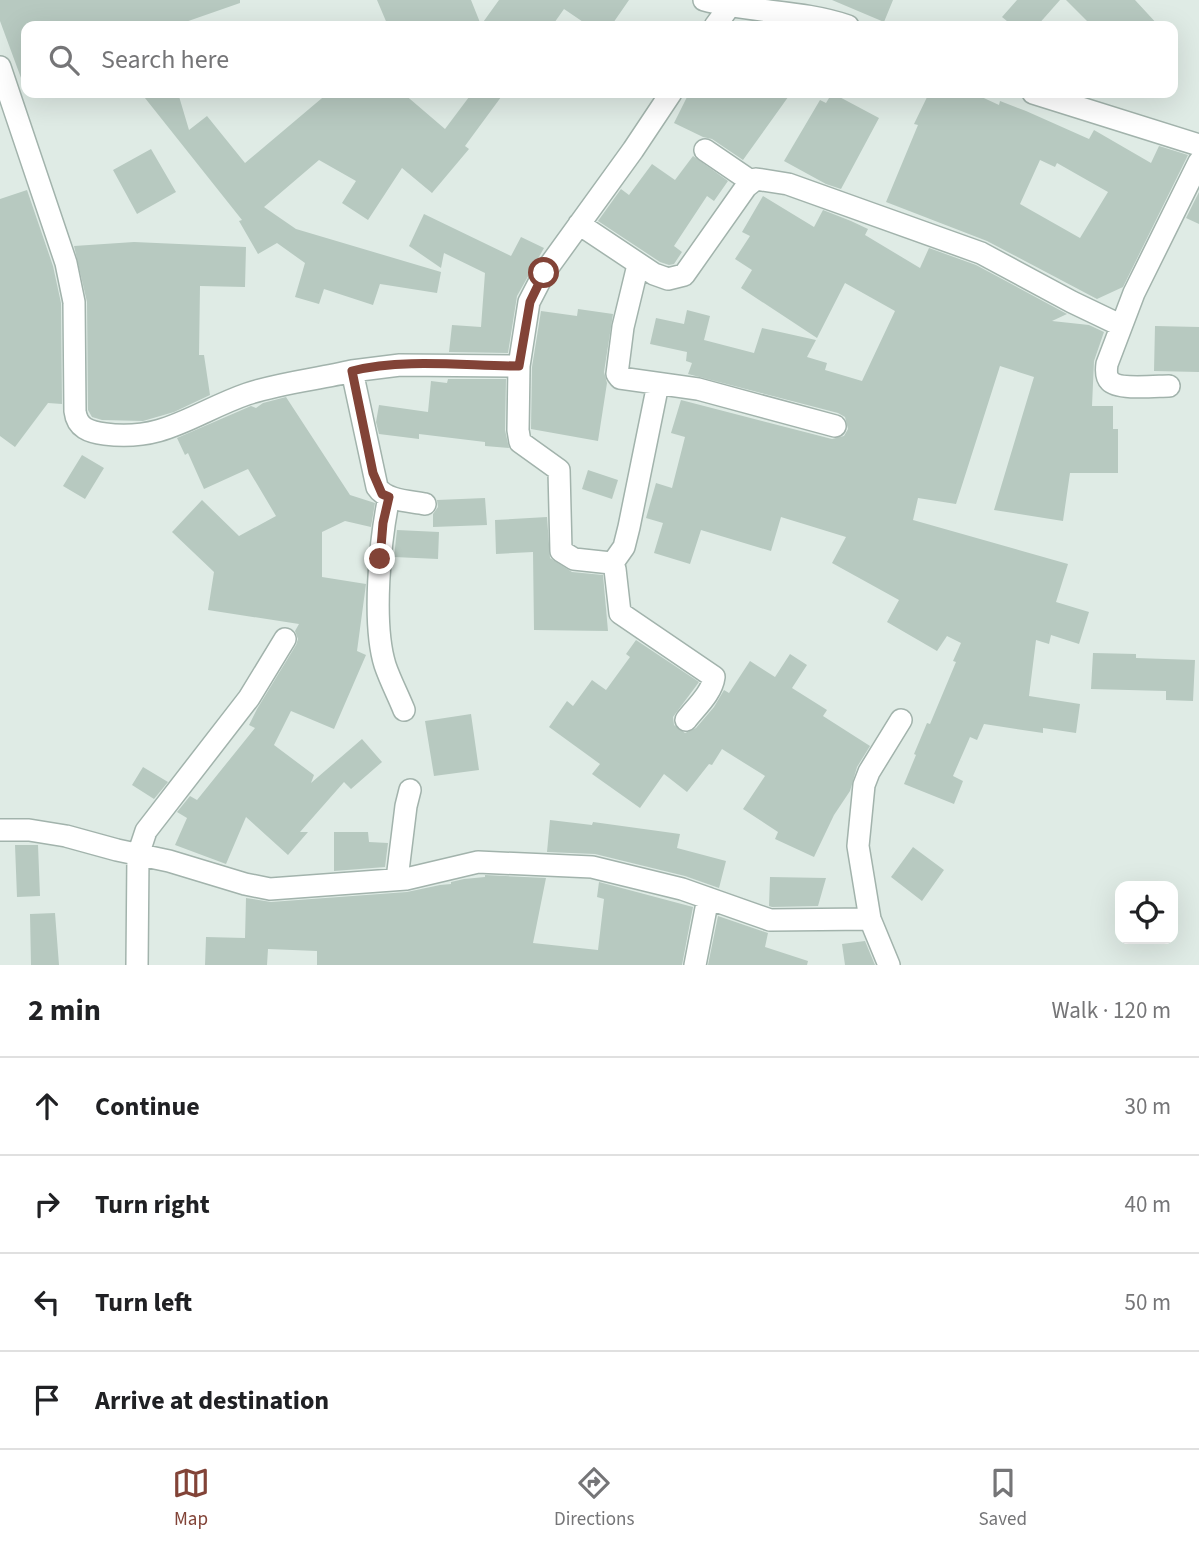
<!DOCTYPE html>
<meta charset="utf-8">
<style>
body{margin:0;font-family:"Source Sans 3",sans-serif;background:#f2f2f2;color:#202124}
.controls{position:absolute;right:21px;bottom:21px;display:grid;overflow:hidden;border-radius:14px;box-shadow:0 7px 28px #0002}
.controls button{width:63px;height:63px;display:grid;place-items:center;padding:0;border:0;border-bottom:2px solid #e0e0e0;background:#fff;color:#202124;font:35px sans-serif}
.stop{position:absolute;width:21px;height:21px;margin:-16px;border:5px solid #824337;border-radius:50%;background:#fff}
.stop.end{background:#824337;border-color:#fff;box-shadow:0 2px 7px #0008}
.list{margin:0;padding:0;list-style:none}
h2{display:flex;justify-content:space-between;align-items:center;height:91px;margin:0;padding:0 28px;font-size:30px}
h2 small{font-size:23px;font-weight:400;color:#757577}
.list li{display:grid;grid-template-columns:46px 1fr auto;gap:21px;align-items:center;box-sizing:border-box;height:98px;padding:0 28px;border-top:2px solid #e0e0e0}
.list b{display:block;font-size:26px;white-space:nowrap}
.list em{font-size:23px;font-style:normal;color:#757577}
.icon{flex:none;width:38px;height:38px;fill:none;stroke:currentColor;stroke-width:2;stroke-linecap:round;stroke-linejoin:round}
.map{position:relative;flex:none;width:1199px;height:965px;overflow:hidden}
.search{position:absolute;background:#fff;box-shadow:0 7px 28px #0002;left:21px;right:21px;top:21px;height:77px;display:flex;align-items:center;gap:18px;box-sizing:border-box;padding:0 24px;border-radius:14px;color:#757577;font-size:26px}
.sheet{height:483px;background:#fff}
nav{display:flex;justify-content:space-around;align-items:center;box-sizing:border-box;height:98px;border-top:2px solid #e0e0e0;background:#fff;font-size:19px;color:#757577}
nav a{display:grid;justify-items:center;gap:4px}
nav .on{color:#824337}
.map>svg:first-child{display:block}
</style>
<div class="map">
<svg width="1199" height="965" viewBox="0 0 1199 965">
<rect width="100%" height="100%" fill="#dfebe5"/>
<path fill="#b7c9c0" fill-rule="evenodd" d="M 0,0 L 240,0 L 240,3 L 174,26 L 26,26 L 26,85 L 24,86 L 0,21 Z
M 377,0 L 471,0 L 481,25 L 499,0 L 629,0 L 611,26 L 589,26 L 564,9 L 552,26 L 388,26 Z
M 832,0 L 893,0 L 884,22 Z
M 1017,0 L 1060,0 L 1037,26 L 1013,26 L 1002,17 Z
M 1066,0 L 1135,0 L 1159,26 L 1092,26 Z
M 141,93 L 178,93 L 189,130 L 207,116 L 245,163 L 328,93 L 403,93 L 445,129 L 472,93 L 504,93 L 465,146 L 469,149 L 432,193 L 402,168 L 368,220 L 342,203 L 356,181 L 319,160 L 264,207 L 296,229 L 441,272 L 437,293 L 380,284 L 373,305 L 324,289 L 319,304 L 295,297 L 305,263 L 277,243 L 258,254 L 239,221 L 242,220 Z
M 689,93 L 791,93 L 743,160 L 712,139 L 703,137 L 674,123 Z
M 832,93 L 879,118 L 841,189 L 826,184 L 784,161 L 820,100 L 826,103 Z
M 929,93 L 973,93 L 999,105 L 1000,101 L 1026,111 L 1089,139 L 1094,130 L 1151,163 L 1159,146 L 1188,155 L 1123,287 L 1097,299 L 987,241 L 886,202 L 918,125 L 914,124 ZM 1040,160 L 1055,167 L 1057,163 L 1108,192 L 1080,238 L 1020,204 Z
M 151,149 L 176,192 L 137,214 L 113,170 Z
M 693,156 L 728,181 L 714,201 L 707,196 L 674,246 L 682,252 L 674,264 L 669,265 L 660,262 L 598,221 L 621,189 L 629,195 L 652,164 L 675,180 Z
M 27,190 L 53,266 L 61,303 L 62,404 L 48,403 L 15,447 L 0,436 L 0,199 Z
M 1199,192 L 1199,224 L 1186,218 Z
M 763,196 L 814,227 L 823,210 L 851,221 L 868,229 L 865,235 L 920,268 L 929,248 L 976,265 L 1067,314 L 1052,321 L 1089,325 L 1104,332 L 1094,361 L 1092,406 L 1113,406 L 1113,429 L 1118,429 L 1118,473 L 1070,473 L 1063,521 L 994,510 L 1034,377 L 1000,366 L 956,504 L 918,498 L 913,520 L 1068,564 L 1056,602 L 1089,612 L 1079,644 L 1051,635 L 1049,644 L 1036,640 L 1029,696 L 1080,704 L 1076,733 L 1043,728 L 1043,733 L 984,724 L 977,740 L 970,737 L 953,776 L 963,781 L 954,804 L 904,784 L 916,755 L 914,754 L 927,723 L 930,724 L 956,662 L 953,661 L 961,643 L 947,636 L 937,651 L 887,622 L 899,600 L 832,563 L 846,537 L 781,517 L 771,551 L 701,530 L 690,564 L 654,553 L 663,523 L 646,518 L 656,483 L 672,488 L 685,437 L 671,433 L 681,400 L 832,439 L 844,436 L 848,429 L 845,417 L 838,413 L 688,374 L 692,363 L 686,361 L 687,352 L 650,344 L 656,318 L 684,324 L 687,310 L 710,316 L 704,340 L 754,353 L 762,328 L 816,340 L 807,357 L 827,363 L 825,370 L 862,381 L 895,311 L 845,283 L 817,338 L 741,288 L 752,270 L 735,259 L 750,236 L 742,232 Z
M 424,214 L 511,256 L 521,237 L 544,248 L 517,296 L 508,353 L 449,352 L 452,325 L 481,327 L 485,273 L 444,253 L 441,268 L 409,246 Z
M 134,242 L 246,247 L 245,287 L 200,286 L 199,355 L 204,355 L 210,395 L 174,412 L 143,421 L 102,420 L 92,417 L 88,410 L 87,302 L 74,246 Z
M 578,309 L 613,314 L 604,372 L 607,383 L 598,441 L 531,429 L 532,367 L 541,311 L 577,316 Z
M 1155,326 L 1199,327 L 1199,372 L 1154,371 Z
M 448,379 L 506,379 L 505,430 L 509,448 L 485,446 L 485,442 L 419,434 L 419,439 L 379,434 L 376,422 L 379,405 L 428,412 L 431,381 L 447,383 Z
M 286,397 L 350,495 L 375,503 L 371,527 L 345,521 L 322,532 L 322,577 L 366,584 L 357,651 L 366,655 L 334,729 L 291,711 L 274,745 L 314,775 L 311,783 L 362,739 L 382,762 L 351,789 L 344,782 L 300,832 L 308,832 L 288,855 L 246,817 L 226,864 L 175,845 L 187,818 L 177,812 L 190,796 L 197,800 L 255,728 L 249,725 L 257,709 L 296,645 L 298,639 L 295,631 L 299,624 L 208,610 L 214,572 L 172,532 L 202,500 L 239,536 L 276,516 L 248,469 L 204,489 L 188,453 L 185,455 L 177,438 L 251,406 L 256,408 L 263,403 Z
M 82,455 L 104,468 L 85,499 L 63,486 Z
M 588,470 L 618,480 L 612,499 L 582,489 Z
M 485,498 L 487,525 L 433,527 L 433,514 L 438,507 L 437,500 Z
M 547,517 L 550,558 L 572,572 L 603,575 L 608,631 L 534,630 L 533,552 L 496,554 L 495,520 Z
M 397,530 L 439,532 L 438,559 L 394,557 Z
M 636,640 L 699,682 L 673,717 L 674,725 L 685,733 L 696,728 L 714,707 L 724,690 L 729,693 L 750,661 L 775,677 L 790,654 L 807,665 L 792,688 L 827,710 L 823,716 L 870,746 L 857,767 L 850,791 L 834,815 L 814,857 L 775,839 L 778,832 L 743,809 L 765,776 L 722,749 L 712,765 L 709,764 L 687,792 L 664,774 L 640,808 L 592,774 L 600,764 L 549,727 L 567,701 L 573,706 L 592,680 L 606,690 L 630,657 L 626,654 Z
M 1093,653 L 1136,654 L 1136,658 L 1195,660 L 1193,701 L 1166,700 L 1166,691 L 1091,689 Z
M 471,714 L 479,770 L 434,776 L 425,721 Z
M 143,767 L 168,782 L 154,799 L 132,785 Z
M 550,820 L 592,825 L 593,822 L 680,834 L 677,848 L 726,861 L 719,888 L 685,876 L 595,854 L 547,852 Z
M 334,832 L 368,832 L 369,842 L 388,843 L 385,867 L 334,871 Z
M 15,845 L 38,845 L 40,896 L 17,897 Z
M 913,847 L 944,870 L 922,901 L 891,877 Z
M 485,875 L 546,878 L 533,943 L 598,950 L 604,899 L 597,897 L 599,882 L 693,907 L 682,965 L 317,965 L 317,951 L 268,949 L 267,965 L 205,965 L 206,937 L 245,938 L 246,898 L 271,902 L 407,892 L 440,885 L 451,884 L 451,882 L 464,879 L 485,877 Z
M 770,877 L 826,878 L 818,906 L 772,907 L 769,906 Z
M 55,913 L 59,965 L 31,965 L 30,914 Z
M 718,916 L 768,933 L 765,947 L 808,961 L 807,965 L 708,965 Z
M 865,941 L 875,965 L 845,965 L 842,944 Z"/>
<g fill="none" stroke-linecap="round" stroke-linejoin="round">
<defs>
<path id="minor" d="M 715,26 L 729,7
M 0,67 L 66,263 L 74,302 L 75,411 C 77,428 89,432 105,434 C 164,442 195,412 247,394 C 279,383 319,379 352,371 L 377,487 C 386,501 410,501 425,504
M 671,93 L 633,150 L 544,273 L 529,302 L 519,366 L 518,430 L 520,442 L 559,470 L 561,551 L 574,559 L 611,563 L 615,569 L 620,613 L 714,677 C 712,693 696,707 686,720
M 705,150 L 752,182
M 579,224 L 654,274 L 668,279 L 684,275 L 746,187 L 756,179 L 788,184 L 981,253 L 1072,302 L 1120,325
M 638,265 L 623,327 L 617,374 L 620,378 L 698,389 L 835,426
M 352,371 L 400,365 L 519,366
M 1169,386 C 1157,386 1118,390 1110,381 C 1106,377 1106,371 1107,364 L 1134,293 L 1199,162
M 389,497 C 380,540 372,623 385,665 C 390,680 398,695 404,710
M 612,564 L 624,547 L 629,527 L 658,384
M 0,830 L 29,830 L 66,836 L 117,850 L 169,861 L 245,884 L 270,889 L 406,879 L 478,862 L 592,867 L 682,889 L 770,920 L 870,919
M 397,879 L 406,806 L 410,790
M 137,965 L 138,855 L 146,831 L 249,698 L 285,639
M 695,965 L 708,898
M 889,965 L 870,919 L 858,846 L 864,785 L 869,772 L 901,720"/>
<path id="tertiary" d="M 704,0 C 751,13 802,10 848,26
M 1033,93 L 1199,145"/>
</defs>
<use href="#minor" stroke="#a2b3ac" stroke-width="24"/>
<use href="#tertiary" stroke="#a2b3ac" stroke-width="24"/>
<use href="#minor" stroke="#fff" stroke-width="21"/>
<use href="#tertiary" stroke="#fff" stroke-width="21"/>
</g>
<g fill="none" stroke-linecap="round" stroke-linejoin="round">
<path stroke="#824337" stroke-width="9" d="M 380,559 L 383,523 L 389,497 L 382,494 L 373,473 L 352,371 C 403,358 466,366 519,366 L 530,302 L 544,273"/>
</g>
</svg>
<div class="controls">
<button><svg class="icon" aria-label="locate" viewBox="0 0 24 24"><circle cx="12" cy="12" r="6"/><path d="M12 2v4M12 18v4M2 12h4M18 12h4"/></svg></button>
</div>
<div class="stop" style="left:544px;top:273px"></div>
<div class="stop end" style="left:380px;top:559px"></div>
<div class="search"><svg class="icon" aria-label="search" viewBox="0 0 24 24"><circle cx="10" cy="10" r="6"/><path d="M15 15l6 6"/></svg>Search here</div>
</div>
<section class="sheet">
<h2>2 min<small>Walk · 120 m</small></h2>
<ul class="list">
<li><svg class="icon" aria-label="ahead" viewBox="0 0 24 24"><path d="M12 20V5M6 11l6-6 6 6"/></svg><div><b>Continue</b></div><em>30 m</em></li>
<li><svg class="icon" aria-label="right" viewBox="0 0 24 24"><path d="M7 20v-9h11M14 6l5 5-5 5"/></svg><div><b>Turn right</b></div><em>40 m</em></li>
<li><svg class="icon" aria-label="left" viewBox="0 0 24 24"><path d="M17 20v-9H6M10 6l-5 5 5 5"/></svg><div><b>Turn left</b></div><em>50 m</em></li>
<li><svg class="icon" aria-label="arrive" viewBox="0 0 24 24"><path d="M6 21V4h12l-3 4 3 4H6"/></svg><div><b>Arrive at destination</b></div></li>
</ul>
</section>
<nav>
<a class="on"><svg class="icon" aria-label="map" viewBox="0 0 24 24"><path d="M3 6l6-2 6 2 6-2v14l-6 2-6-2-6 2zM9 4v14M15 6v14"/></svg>Map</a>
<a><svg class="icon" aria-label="directions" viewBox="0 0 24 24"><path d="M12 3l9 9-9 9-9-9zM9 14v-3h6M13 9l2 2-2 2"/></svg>Directions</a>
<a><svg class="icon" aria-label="saved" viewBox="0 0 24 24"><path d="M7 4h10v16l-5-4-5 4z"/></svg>Saved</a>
</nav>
